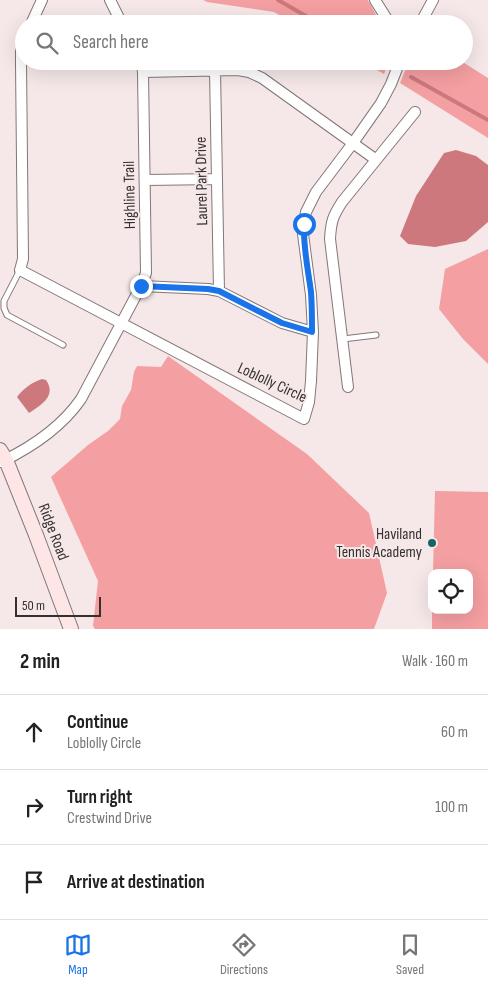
<!DOCTYPE html>
<meta charset="utf-8">
<style>
body{margin:0;font-family:"Sofia Sans Condensed",sans-serif;background:#f6f6f6;color:#222}
.controls{position:absolute;right:15px;bottom:15px;display:grid;overflow:hidden;border-radius:10px;box-shadow:0 5px 20px #0002}
.controls button{width:45px;height:45px;display:grid;place-items:center;padding:0;border:0;border-bottom:1px solid #e0e0e0;background:#fff;color:#222;font:25px sans-serif}
.scale{position:absolute;left:15px;bottom:12px;width:86px;box-sizing:border-box;padding-left:5px;border:2px solid #353030;border-top:0;font-size:14px;line-height:18px;white-space:nowrap;color:#353030;-webkit-text-stroke:4px #f6e8e8;paint-order:stroke}
.stop{position:absolute;width:15px;height:15px;margin:-11px;border:4px solid #1a73e8;border-radius:50%;background:#fff}
.stop.end{background:#1a73e8;border-color:#fff;box-shadow:0 1px 5px #0008}
.list{margin:0;padding:0;list-style:none}
h2{display:flex;justify-content:space-between;align-items:center;height:65px;margin:0;padding:0 20px;font-size:21px}
h2 small{font-size:16px;font-weight:400;color:#767676}
.list li{display:grid;grid-template-columns:32px 1fr auto;gap:15px;align-items:center;box-sizing:border-box;height:75px;padding:0 20px;border-top:1px solid #e0e0e0}
.list b{display:block;font-size:19px;white-space:nowrap}
.list p{margin:0;font-size:16px;white-space:nowrap;color:#767676}
.list em{font-size:16px;font-style:normal;color:#767676}
.icon{flex:none;width:28px;height:28px;fill:none;stroke:currentColor;stroke-width:2;stroke-linecap:round;stroke-linejoin:round}
.map{position:relative;flex:none;width:488px;height:629px;overflow:hidden}
.search{position:absolute;background:#fff;box-shadow:0 5px 20px #0002;left:15px;right:15px;top:15px;height:55px;display:flex;align-items:center;gap:12px;box-sizing:border-box;padding:0 18px;border-radius:28px;color:#767676;font-size:19px}
.sheet{height:290px;background:#fff}
nav{display:flex;justify-content:space-around;align-items:center;box-sizing:border-box;height:70px;border-top:1px solid #e0e0e0;background:#fff;font-size:14px;color:#767676}
nav a{display:grid;justify-items:center;gap:2px}
nav .on{color:#1a73e8}
.map>svg:first-child{display:block}
</style>
<div class="map">
<svg width="488" height="629" viewBox="0 0 488 629">
<rect width="100%" height="100%" fill="#f6e8e8"/>
<path fill="#f49fa2" d="M 203,0 L 368,0 L 381,24 L 295,24 L 274,12 L 207,2 Z
M 361,61 L 389,61 L 384,74 Z
M 409,61 L 461,61 L 488,78 L 488,138 L 400,83 Z
M 488,249 L 488,364 L 463,339 L 439,309 L 445,269 Z
M 168,356 L 307,454 L 369,513 L 387,593 L 374,629 L 95,629 L 93,626 L 98,581 L 51,477 L 88,445 L 108,431 L 120,419 L 122,406 L 131,390 L 134,372 L 137,366 L 161,367 Z
M 435,491 L 488,492 L 488,629 L 432,629 L 432,610 L 469,610 L 469,573 L 433,573 Z"/>
<path fill="#cc787c" d="M 456,150 L 476,156 L 488,165 L 488,222 L 466,241 L 435,247 L 408,244 L 400,236 L 416,196 L 444,153 Z
M 42,379 L 46,380 C 57,396 41,405 29,413 L 17,397 C 24,388 31,383 42,379 Z"/>
<g fill="none" stroke-linecap="round" stroke-linejoin="round">
<path stroke="#cc787c" stroke-width="4" d="M 278,0 L 320,24
M 385,61 L 388,63
M 411,77 L 488,120"/>
<defs>
<path id="lane" d="M 20,270 L 4,301 L 4,308 L 7,315 L 63,345
M 343,339 L 376,335"/>
<path id="street" d="M 110,0 L 122,24
M 375,0 L 390,24
M 31,24 L 42,0
M 420,24 L 433,0
M 24,42 L 21,52 L 21,63 L 23,259 L 20,270 L 304,419 L 309,402 L 311,381 L 313,332 L 311,295 L 303,234 L 304,224 L 306,212 L 316,192 L 353,143 L 381,103 L 391,84 L 400,61
M 215,70 L 219,291
M 143,72 L 238,70 L 249,72 L 262,78 L 375,159
M 145,180 L 217,179
M 141,286 L 208,289 L 219,291 L 282,323 L 313,332
M 348,387 L 330,239 C 331,221 333,216 342,202 L 415,112
M 1,462 C 32,447 61,428 81,399 L 141,286 L 146,273 L 143,72 L 141,61"/>
<path id="secondary" d="M 0,450 L 6,460 L 36,535 L 71,629"/>
</defs>
<use href="#lane" stroke="#837778" stroke-width="7"/>
<use href="#street" stroke="#837778" stroke-width="12"/>
<use href="#secondary" stroke="#837778" stroke-width="16"/>
<use href="#lane" stroke="#fff" stroke-width="5"/>
<use href="#street" stroke="#fff" stroke-width="10"/>
<use href="#secondary" stroke="#fee5e6" stroke-width="14"/>
</g>
<g fill="none" stroke-linecap="round" stroke-linejoin="round">
<path stroke="#1a73e8" stroke-width="6" d="M 141,286 L 208,289 L 219,291 L 282,323 L 312,332 C 312,318 312,305 311,292 C 308,269 303,247 304,224"/>
</g>
<circle fill="#156466" stroke="#f6e8e8" stroke-width="2" cx="432" cy="543" r="5"/>
<g text-anchor="middle" dominant-baseline="central" stroke-width="4" stroke-linejoin="round" paint-order="stroke">
<g font-size="16" fill="#353030" stroke="#f6e8e8">
<text transform="translate(202 181) rotate(-91)">Laurel Park Drive</text>
<text transform="translate(130 195) rotate(-91)">Highline Trail</text>
<text transform="translate(272 383) rotate(25)">Loblolly Circle</text>
<text transform="translate(53 532) rotate(69)">Ridge Road</text>
</g>
<g font-size="16" fill="#353030" stroke="#f6e8e8" text-anchor="end">
<text x="422" y="534">Haviland<tspan x="422" dy="18">Tennis Academy</tspan></text>
</g>
</g>
</svg>
<div class="controls">
<button><svg class="icon" aria-label="locate" viewBox="0 0 24 24"><circle cx="12" cy="12" r="6"/><path d="M12 2v4M12 18v4M2 12h4M18 12h4"/></svg></button>
</div>
<div class="scale">50 m</div>
<div class="stop" style="left:304px;top:224px"></div>
<div class="stop end" style="left:141px;top:286px"></div>
<div class="search"><svg class="icon" aria-label="search" viewBox="0 0 24 24"><circle cx="10" cy="10" r="6"/><path d="M15 15l6 6"/></svg>Search here</div>
</div>
<section class="sheet">
<h2>2 min<small>Walk · 160 m</small></h2>
<ul class="list">
<li><svg class="icon" aria-label="ahead" viewBox="0 0 24 24"><path d="M12 20V5M6 11l6-6 6 6"/></svg><div><b>Continue</b><p>Loblolly Circle</p></div><em>60 m</em></li>
<li><svg class="icon" aria-label="right" viewBox="0 0 24 24"><path d="M7 20v-9h11M14 6l5 5-5 5"/></svg><div><b>Turn right</b><p>Crestwind Drive</p></div><em>100 m</em></li>
<li><svg class="icon" aria-label="arrive" viewBox="0 0 24 24"><path d="M6 21V4h12l-3 4 3 4H6"/></svg><div><b>Arrive at destination</b></div></li>
</ul>
</section>
<nav>
<a class="on"><svg class="icon" aria-label="map" viewBox="0 0 24 24"><path d="M3 6l6-2 6 2 6-2v14l-6 2-6-2-6 2zM9 4v14M15 6v14"/></svg>Map</a>
<a><svg class="icon" aria-label="directions" viewBox="0 0 24 24"><path d="M12 3l9 9-9 9-9-9zM9 14v-3h6M13 9l2 2-2 2"/></svg>Directions</a>
<a><svg class="icon" aria-label="saved" viewBox="0 0 24 24"><path d="M7 4h10v16l-5-4-5 4z"/></svg>Saved</a>
</nav>
